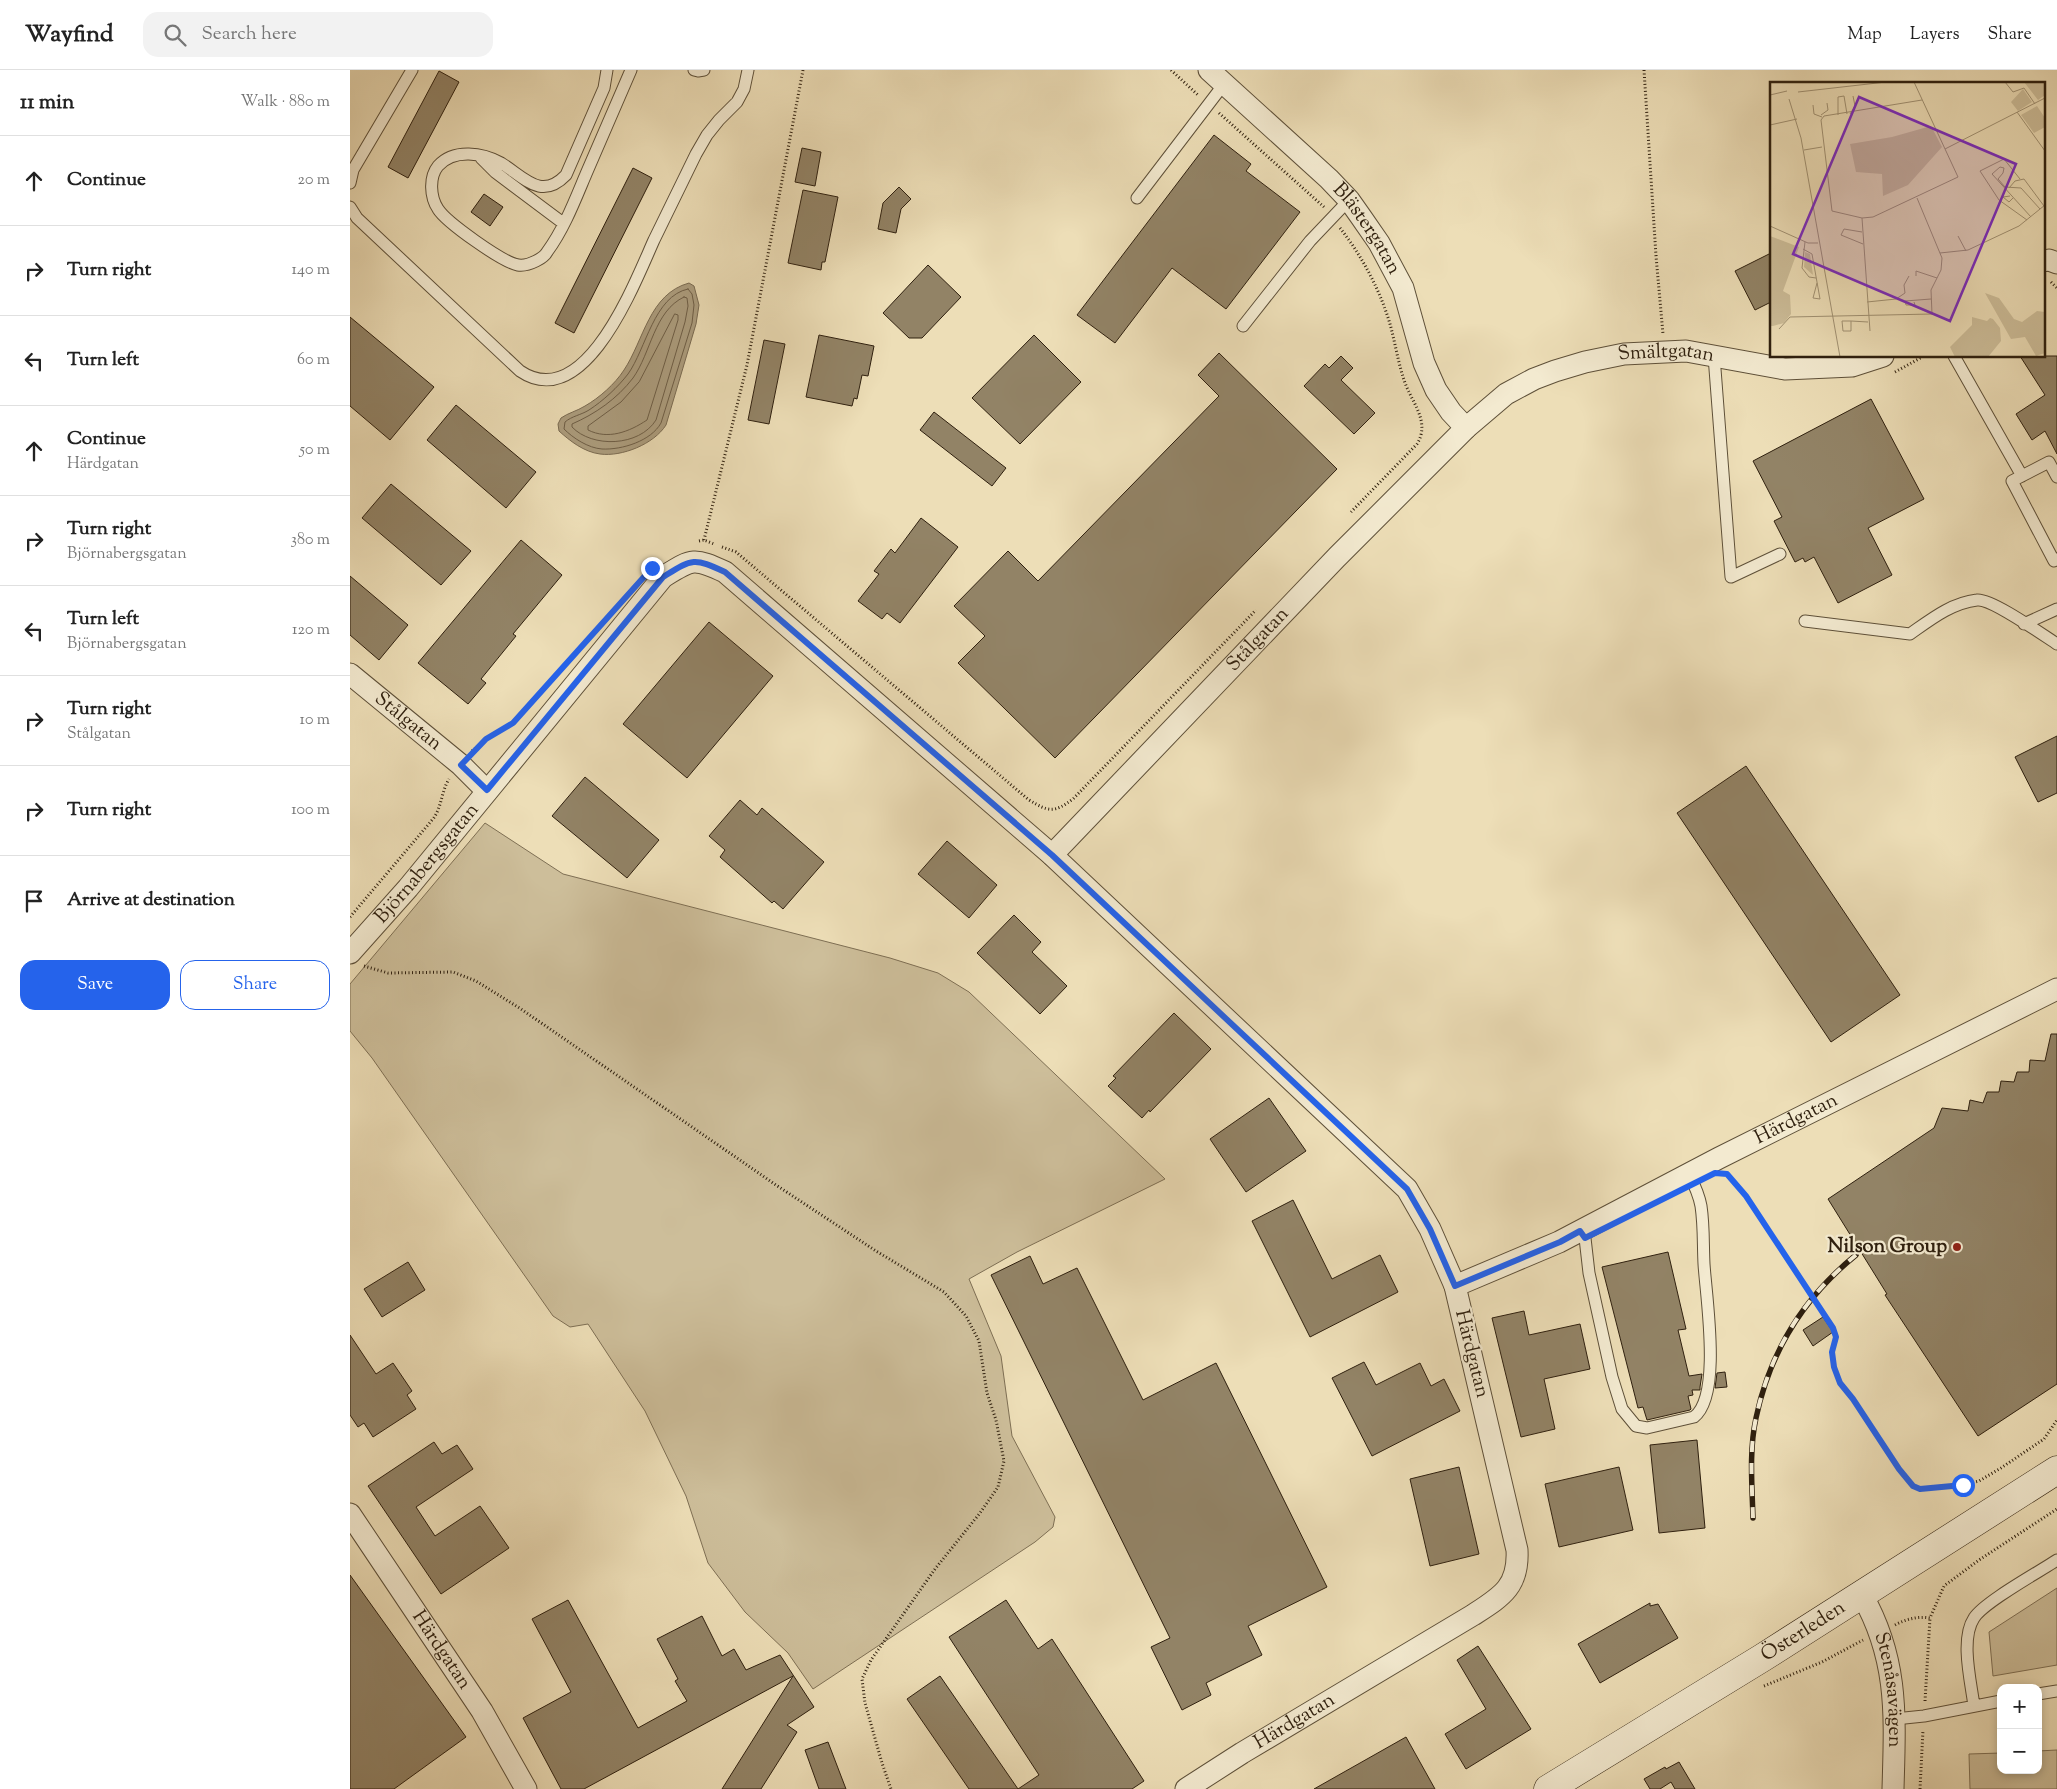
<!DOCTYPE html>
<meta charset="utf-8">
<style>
body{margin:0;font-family:"Sorts Mill Goudy",serif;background:#f2f2f2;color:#222}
.controls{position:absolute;right:15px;bottom:15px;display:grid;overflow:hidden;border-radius:10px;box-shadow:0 2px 8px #0003}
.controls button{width:45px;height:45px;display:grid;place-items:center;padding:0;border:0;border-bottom:1px solid #e0e0e0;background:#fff;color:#222;font:25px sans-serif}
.stop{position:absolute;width:15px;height:15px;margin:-11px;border:4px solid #2563eb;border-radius:50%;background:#fff}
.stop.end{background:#2563eb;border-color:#fff;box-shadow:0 1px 5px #0008}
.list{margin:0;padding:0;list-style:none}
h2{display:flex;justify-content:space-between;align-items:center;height:65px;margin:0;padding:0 20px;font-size:21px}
h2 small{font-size:16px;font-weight:400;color:#767676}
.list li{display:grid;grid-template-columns:32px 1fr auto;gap:15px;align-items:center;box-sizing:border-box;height:90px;padding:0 20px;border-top:1px solid #e0e0e0}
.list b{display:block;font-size:19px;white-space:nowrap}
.list p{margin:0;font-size:16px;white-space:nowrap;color:#767676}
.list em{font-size:16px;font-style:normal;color:#767676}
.actions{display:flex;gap:10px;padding:15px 20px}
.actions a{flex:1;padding:11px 0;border:1px solid #2563eb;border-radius:15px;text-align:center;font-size:18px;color:#2563eb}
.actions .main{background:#2563eb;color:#fff}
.icon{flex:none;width:28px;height:28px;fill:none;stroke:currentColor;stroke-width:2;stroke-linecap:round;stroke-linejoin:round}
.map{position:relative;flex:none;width:1707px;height:1719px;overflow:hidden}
header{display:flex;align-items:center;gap:30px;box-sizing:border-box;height:70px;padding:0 25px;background:#fff;border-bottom:1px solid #e0e0e0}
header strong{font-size:24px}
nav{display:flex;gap:28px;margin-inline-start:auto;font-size:18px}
.search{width:350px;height:45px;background:#f2f2f2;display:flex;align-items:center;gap:12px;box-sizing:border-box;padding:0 18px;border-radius:15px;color:#767676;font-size:19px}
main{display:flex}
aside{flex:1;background:#fff}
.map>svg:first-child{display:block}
</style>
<header>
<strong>Wayfind</strong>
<div class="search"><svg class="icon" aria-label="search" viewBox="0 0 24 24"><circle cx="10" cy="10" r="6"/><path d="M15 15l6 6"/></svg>Search here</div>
<nav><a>Map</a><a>Layers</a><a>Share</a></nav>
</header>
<main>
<aside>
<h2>11 min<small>Walk · 880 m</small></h2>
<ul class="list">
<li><svg class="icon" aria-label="ahead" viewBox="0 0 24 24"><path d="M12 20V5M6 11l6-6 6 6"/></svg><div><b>Continue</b></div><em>20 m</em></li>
<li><svg class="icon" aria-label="right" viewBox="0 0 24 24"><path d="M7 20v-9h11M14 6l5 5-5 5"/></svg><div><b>Turn right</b></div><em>140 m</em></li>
<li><svg class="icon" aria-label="left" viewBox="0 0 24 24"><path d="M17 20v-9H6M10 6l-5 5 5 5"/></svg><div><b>Turn left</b></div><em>60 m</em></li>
<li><svg class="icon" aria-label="ahead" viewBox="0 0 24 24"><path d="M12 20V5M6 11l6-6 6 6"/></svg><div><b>Continue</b><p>Härdgatan</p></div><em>50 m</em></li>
<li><svg class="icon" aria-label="right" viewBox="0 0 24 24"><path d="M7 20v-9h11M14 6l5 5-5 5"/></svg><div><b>Turn right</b><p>Björnabergsgatan</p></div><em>380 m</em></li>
<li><svg class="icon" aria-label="left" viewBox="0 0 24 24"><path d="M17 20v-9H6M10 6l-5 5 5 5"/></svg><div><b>Turn left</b><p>Björnabergsgatan</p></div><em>120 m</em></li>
<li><svg class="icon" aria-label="right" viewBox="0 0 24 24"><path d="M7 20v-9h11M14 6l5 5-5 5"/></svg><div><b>Turn right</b><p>Stålgatan</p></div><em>10 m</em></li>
<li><svg class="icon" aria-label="right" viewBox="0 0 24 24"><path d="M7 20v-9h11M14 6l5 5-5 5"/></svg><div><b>Turn right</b></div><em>100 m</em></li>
<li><svg class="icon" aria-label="arrive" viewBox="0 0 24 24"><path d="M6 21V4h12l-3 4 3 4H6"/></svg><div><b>Arrive at destination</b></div></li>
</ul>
<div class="actions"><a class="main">Save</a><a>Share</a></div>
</aside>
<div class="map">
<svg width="1707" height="1719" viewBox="0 0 1707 1719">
<rect width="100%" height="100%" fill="#eddeb7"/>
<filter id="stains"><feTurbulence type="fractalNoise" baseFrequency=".004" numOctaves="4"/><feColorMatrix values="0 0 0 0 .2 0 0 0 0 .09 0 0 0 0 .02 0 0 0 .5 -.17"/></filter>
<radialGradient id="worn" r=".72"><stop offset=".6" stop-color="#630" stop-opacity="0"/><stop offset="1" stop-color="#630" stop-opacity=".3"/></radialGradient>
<path fill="#cdbe9a" stroke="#7e6f54" d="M 135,753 L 213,804 L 540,888 L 588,903 L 619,922 L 815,1109 L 667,1182 L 619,1209 L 651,1286 L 662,1366 L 705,1447 L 703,1457 L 685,1472 L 463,1619 L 438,1583 L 395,1542 L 358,1493 L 336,1426 L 295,1341 L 238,1254 L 220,1257 L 203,1246 L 22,988 L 0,961 L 0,914 Z
M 1707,1518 L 1707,1595 L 1643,1606 L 1639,1562 Z
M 1707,1680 L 1707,1719 L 1620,1719 L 1619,1684 L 1651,1683 L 1651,1700 L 1688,1700 L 1688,1681 Z"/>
<path fill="#ac9d7e" stroke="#7a6b52" d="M 339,213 L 344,216 L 349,235 L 346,254 L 316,355 C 304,374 272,387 250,384 C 234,382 220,371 209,361 L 208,354 L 211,348 C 218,343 227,341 235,336 C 249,328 265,314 274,300 C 294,270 299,224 339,213 Z"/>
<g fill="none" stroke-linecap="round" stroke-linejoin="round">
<path stroke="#6e5e46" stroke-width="1" d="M 338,219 L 342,224 L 344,235 L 342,253 L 311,353 C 301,371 272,380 252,379 C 238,378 223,368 214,359 L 215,352 C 222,346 231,345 239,340 C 253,331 268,317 278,304 C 296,279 304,226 338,219 Z
M 334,227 L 337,228 L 338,236 L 335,252 L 306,350 C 289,377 242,378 222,357 L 222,354 C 245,344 267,329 283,308 C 301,283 304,241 334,227 Z
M 325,244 L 328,245 L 328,250 L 297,350 C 279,362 258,370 238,360 L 238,356 L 271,332 L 289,312 Z"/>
</g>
<path fill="#928366" stroke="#2f200f" d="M 89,1 L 109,12 L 58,108 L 38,97 Z
M 864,65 L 901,94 L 896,101 L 950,142 L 876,239 L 822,198 L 765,273 L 727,245 Z
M 452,78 L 471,82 L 465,116 L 445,112 Z
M 283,98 L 302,108 L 224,263 L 205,253 Z
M 549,117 L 561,129 L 551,139 L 546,163 L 528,159 L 533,133 Z
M 453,120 L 488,127 L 475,192 L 472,192 L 471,200 L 438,193 Z
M 134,124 L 153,137 L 140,156 L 121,142 Z
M 1421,183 L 1421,232 L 1405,240 L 1385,201 Z
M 578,195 L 611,227 L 572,268 L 559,268 L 533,243 Z
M 0,247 L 84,317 L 40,370 L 0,336 Z
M 469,265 L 524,276 L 518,306 L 512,305 L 507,329 L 504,328 L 502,336 L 456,327 Z
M 684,265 L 731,312 L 670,374 L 622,328 Z
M 414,270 L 435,274 L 419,354 L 398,350 Z
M 869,283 L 987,399 L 705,688 L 608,593 L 635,566 L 604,536 L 658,481 L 688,511 L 869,326 L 848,305 Z
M 991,286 L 1003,298 L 991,310 L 1025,343 L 1004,364 L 954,316 L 975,294 L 979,298 Z
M 1670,286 L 1707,286 L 1707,384 L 1695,361 L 1682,370 L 1666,344 L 1695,325 Z
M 1521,329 L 1574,429 L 1518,458 L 1542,505 L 1488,533 L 1464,487 L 1455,492 L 1453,488 L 1445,492 L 1424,451 L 1432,447 L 1403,391 Z
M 106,335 L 186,402 L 156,438 L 77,370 Z
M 584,342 L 656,398 L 642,416 L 570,360 Z
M 41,414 L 121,481 L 91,515 L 12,448 Z
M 571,448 L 608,477 L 550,553 L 537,543 L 532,549 L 508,531 L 529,504 L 524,501 L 541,479 L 545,483 Z
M 171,470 L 212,505 L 163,564 L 166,566 L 131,609 L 136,613 L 118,634 L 68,593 Z
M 0,506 L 58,555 L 29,590 L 0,565 Z
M 359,552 L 423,606 L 337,708 L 273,654 Z
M 1707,666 L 1707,723 L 1688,732 L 1665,687 Z
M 1396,696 L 1550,925 L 1481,972 L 1327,743 Z
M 235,707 L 309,770 L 277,808 L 202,746 Z
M 390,730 L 407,745 L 412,738 L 474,792 L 433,839 L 424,831 L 422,833 L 370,787 L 375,780 L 359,766 Z
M 597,771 L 647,815 L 619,848 L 568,804 Z
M 664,845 L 691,872 L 682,882 L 717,916 L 690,944 L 627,883 Z
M 824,943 L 861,979 L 800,1042 L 799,1040 L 792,1048 L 758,1016 L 766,1008 L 763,1006 Z
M 1701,964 L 1707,964 L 1707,1314 L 1628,1366 L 1535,1225 L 1537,1224 L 1478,1129 L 1584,1058 L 1592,1038 L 1618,1041 L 1620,1030 L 1633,1033 L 1637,1022 L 1649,1022 L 1651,1011 L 1664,1012 L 1667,1002 L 1679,1002 L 1680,990 L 1695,991 Z
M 919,1028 L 956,1081 L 896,1122 L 860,1069 Z
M 943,1130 L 982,1209 L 1030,1185 L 1048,1222 L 960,1267 L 902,1151 Z
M 1318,1182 L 1336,1259 L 1328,1260 L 1339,1306 L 1352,1304 L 1350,1317 L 1350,1320 L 1342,1320 L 1343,1325 L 1338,1326 L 1341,1339 L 1340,1340 L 1297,1350 L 1293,1337 L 1288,1338 L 1252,1197 Z
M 680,1186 L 693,1214 L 727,1198 L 793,1330 L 866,1293 L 977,1517 L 898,1556 L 912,1585 L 856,1613 L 861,1625 L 832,1640 L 801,1577 L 820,1568 L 641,1205 Z
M 58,1192 L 75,1220 L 32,1247 L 14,1219 Z
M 1174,1241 L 1179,1265 L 1230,1254 L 1240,1299 L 1194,1309 L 1205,1359 L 1171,1367 L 1142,1248 Z
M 1473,1247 L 1483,1262 L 1463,1276 L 1453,1260 Z
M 0,1265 L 26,1304 L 43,1293 L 62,1321 L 57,1325 L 66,1339 L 23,1367 L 14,1353 L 8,1357 L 0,1345 Z
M 1014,1292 L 1026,1315 L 1070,1293 L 1081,1316 L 1094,1309 L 1110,1341 L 1022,1386 L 982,1308 Z
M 1375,1302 L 1377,1317 L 1365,1318 L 1367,1303 Z
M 1347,1370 L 1355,1458 L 1309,1463 L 1300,1375 Z
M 84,1372 L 92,1384 L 107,1375 L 123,1399 L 66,1437 L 85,1466 L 130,1436 L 159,1478 L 91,1524 L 18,1416 Z
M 1109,1397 L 1129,1484 L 1080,1496 L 1060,1409 Z
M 1269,1397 L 1283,1460 L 1209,1477 L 1195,1414 Z
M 0,1505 L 116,1667 L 44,1719 L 0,1719 Z
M 218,1530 L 288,1658 L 337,1631 L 325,1611 L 328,1609 L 307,1569 L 352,1546 L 372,1586 L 384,1579 L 396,1600 L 430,1585 L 464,1637 L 437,1655 L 447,1662 L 411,1719 L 372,1719 L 443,1606 L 234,1719 L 211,1719 L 173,1648 L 221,1622 L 182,1549 Z
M 656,1530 L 688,1579 L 702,1569 L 794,1711 L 782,1719 L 668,1719 L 689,1705 L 599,1567 Z
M 1300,1533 L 1300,1536 L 1308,1534 L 1328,1568 L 1250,1613 L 1228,1574 Z
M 1128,1576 L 1181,1659 L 1116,1699 L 1095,1664 L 1136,1639 L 1107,1590 Z
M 590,1606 L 668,1719 L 619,1719 L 557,1629 Z
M 1056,1667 L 1085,1719 L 964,1719 Z
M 478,1672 L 496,1719 L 469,1719 L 455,1680 Z
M 1329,1692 L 1345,1719 L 1325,1719 L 1321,1712 L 1310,1719 L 1300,1719 L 1294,1709 L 1315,1697 L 1316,1699 Z"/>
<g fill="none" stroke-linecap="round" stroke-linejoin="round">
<defs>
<path id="service" d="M 257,0 L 254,18 L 216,105 C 191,131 174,107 151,93 C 133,83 104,78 88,96 C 79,107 80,127 88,139 C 96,152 152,192 168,195 C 174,196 180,194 186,191 C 190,189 195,186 197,182 C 214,159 225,130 236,104 C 251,69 266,35 281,0
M 344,0 L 348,1 L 354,0
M 131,88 L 145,102 L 213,153
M 0,113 L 3,100 L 62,0
M 787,128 L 874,14
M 0,137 L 7,148 L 170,301 C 235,345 285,212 304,170 C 318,141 332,113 346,84 L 357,65 L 369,50 L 387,32 L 394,19 L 398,0
M 893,256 L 960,171 L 999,130
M 1364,286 L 1381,507 L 1430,484
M 1604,286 L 1672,406
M 1707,407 L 1699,392 L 1662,411 L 1704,491 L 1707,489
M 1455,551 L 1560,564 C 1580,550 1601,533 1627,530 C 1641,528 1693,565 1707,574
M 1674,554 L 1707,539
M 1230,1161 L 1235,1168 L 1239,1203 L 1262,1307 L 1272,1339 L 1286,1356 L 1297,1358 L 1344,1347 C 1372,1326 1356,1227 1354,1194 C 1353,1175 1354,1156 1351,1136 C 1349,1125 1344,1114 1339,1104
M 1688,1624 L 1707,1621
M 1624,1636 C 1621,1612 1610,1569 1624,1548 C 1634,1532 1689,1502 1707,1490
M 1545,1649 L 1574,1646 L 1651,1631"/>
<g id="minor">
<path id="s1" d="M 859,0 L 979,109 L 999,130 L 1011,147 L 1029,173 L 1053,218 L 1074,293 L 1086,320 L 1101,342 L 1116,358"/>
<path d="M 1693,191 L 1699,190 L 1707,193"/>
<path id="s2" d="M 0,604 L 111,695 L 137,721"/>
<path id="s3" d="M 702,785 L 987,487 L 1116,358 L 1156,324 L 1184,309 L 1205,301 L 1235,292 L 1274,284 L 1336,281 L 1435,299 L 1502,296 L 1533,286"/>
<path id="s4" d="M 0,883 L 58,818 L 313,507 C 342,489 343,487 375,502 L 702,785 L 1057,1119 L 1080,1159 L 1105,1216"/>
<path id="s5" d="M 0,1444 L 132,1641 L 176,1719"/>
<path id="s6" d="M 1512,1525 C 1549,1590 1545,1647 1543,1719"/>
<path id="s7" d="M 836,1719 L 892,1683 L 1123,1545 C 1151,1527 1169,1517 1167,1480 L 1105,1216 L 1209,1172 L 1369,1088 L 1707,919"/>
</g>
<g id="secondary">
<path id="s8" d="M 1198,1719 L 1412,1588 L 1707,1400"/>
</g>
</defs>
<use href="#service" stroke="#5e5039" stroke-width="13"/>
<use href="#minor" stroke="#5e5039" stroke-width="23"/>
<use href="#secondary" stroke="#2f200f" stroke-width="29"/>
<path stroke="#2f200f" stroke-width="3" stroke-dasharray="1 2.5" stroke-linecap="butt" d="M 821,0 L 849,26
M 1294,0 L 1306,186 L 1313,264
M 869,43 L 974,137
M 990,158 C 1012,186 1030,220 1040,254 C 1045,272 1048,292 1054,310 C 1061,332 1081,351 1067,374 L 1001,442
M 1701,212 L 1707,218
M 1545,302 L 1574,286
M 354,470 L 397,295 L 453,0
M 349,471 L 354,470 L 364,474
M 372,477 L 386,482 L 679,730 C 699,742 704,743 723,729 L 906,540
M 122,681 L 136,669 L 163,653 L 187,626
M 0,847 L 83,749 C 92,737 91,722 99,709
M 14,896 L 38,903 L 103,902 L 126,911 L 171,939 L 426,1115 L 526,1181 L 594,1222 L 616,1246 L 629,1271 L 637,1323 L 646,1350 L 654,1391 L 648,1417 L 630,1443 L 585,1499 L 521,1590 L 512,1609 L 515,1633 L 532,1693 L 541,1719
M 1378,1105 L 1396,1126 L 1483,1258 L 1486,1267 L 1482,1282 L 1483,1297 L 1490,1313 L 1503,1329 L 1549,1399 L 1563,1416 L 1570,1419 L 1613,1415 L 1629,1411 L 1651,1398 L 1694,1369 L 1707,1350
M 1545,1555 C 1556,1549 1568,1546 1580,1548 L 1594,1516 L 1629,1490 L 1707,1439
M 1414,1616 L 1472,1592 L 1513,1570
M 1575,1631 L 1580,1548
M 1570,1719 L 1573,1660"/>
<use href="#service" stroke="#f3ead0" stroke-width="11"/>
<use href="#minor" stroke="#f3ead0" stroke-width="21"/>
<use href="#secondary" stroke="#f3ead0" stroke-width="28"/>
<defs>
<path id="rail" d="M 1403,1448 C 1402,1415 1399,1380 1406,1348 C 1420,1281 1453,1228 1506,1185"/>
</defs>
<use href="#rail" stroke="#2f200f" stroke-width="5.5"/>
<use href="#rail" stroke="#f3ead0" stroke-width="4" stroke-dasharray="11" stroke-linecap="butt"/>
</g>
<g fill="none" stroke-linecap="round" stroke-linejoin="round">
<path stroke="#2563eb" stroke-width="6" d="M 302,498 L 163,653 L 136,669 L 111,695 L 137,720 L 313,507 C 342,489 343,487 375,502 L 702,785 L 1057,1119 L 1080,1159 L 1105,1216 L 1210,1172 L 1230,1161 L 1235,1168 L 1365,1103 L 1377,1104 L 1396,1126 L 1483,1258 L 1486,1267 L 1482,1282 L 1484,1297 L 1490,1313 L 1503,1329 L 1549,1399 L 1563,1416 L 1570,1419 L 1613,1415"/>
</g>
<circle fill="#8f2418" stroke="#f3ead0" stroke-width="2" cx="1607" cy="1177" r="5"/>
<g text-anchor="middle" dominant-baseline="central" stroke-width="4.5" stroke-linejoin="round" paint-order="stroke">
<g font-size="20" fill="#2f200f" stroke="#f3ead0">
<text stroke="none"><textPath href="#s1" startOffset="225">Blästergatan</textPath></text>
<text stroke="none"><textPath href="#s3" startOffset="815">Smältgatan</textPath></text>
<text stroke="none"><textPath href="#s3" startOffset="298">Stålgatan</textPath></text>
<text stroke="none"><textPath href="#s2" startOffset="75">Stålgatan</textPath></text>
<text stroke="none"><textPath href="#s4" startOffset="118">Björnabergsgatan</textPath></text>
<text stroke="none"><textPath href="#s7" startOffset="1071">Härdgatan</textPath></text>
<text transform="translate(1121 1284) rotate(76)">Härdgatan</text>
<text stroke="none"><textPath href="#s8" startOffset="300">Österleden</textPath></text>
<text stroke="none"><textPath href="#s5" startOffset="164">Härdgatan</textPath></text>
<text stroke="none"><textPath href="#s6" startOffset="100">Stenåsavägen</textPath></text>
<text stroke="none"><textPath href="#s7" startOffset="128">Härdgatan</textPath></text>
</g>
<g font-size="20" font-weight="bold" fill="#2f200f" stroke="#f3ead0" text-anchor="end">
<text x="1597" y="1177">Nilson Group</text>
</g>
</g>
<g transform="translate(1420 12)">
<rect width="275" height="275" fill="#eddeb7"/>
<path d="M 254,0 L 275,0 L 275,13 L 268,18 ZM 253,7 L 262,20 L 248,29 L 241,20 ZM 267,24 L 275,36 L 275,45 L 264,51 L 251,33 ZM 161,44 L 172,65 L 138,103 L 113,114 L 112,92 L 86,90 L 80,62 L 122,55 ZM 0,154 L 29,165 L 13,209 L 20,213 L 21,232 L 14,241 L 3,244 L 0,244 ZM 35,170 L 40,172 L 43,193 L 34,185 ZM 215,211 L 229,216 L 244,237 L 252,240 L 267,229 L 275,230 L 275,271 L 266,274 L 255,255 L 241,257 ZM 202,235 L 217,239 L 220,236 L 223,237 L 230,246 L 231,259 L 218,275 L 185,275 L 180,265 L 202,243 Z" fill="#cdbe9a"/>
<path fill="none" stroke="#a19274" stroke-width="1" d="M 235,0 L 243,10 L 254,6 L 265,22M 28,10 L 116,0M 0,13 L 17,9M 19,17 L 31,56 L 70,275M 43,23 L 44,32 L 52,35M 247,30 L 275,69M 80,32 L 85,24 L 83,14M 51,33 L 58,28 L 57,21M 68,33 L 68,15 L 74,14 L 77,32M 0,43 L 27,37M 175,67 L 275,16M 34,68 L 52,65M 233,91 L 234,86 L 230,85 L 222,92 L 261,135M 233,91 L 228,97 L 235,105 L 251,106 L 270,127M 250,97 L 234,77 L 210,89 L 229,118 L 257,138M 239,106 L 245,99 L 254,97 L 274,124M 240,114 L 233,115 L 239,120 L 243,116M 92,136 L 103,135 L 188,95 L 144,0M 0,144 L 38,161 L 48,161M 92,150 L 74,147 L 71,153 L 93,162M 188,154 L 196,169M 35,160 L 32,186 L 39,195 L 46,196M 33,167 L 42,172 L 50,217 L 43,216 L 47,201M 170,171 L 198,168 L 249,144 L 275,123M 146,194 L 146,189 L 167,196M 97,220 L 126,217 L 135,211 L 134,203 L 139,194M 144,220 L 145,223 L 136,223 L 135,219 L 161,217M 81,239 L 81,249 L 73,249 L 72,239 L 81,239 L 98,240M 9,247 L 20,235 L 162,232 L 161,208 L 171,188 L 172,176 L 147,116M 100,249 L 92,136 L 62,129 L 51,38 L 54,34 L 152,18"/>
<path fill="#7b2cbf" fill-opacity="0.15" stroke="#7b2cbf" stroke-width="2.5" d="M 89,15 L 246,82 L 180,239 L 23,172 Z"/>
<rect width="275" height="275" fill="none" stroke="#2f200f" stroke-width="2.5"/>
</g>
<rect width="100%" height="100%" filter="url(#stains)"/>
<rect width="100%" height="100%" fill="url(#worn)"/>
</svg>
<div class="controls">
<button>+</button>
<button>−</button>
</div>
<div class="stop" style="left:1613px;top:1415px"></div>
<div class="stop end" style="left:302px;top:498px"></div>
</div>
</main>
